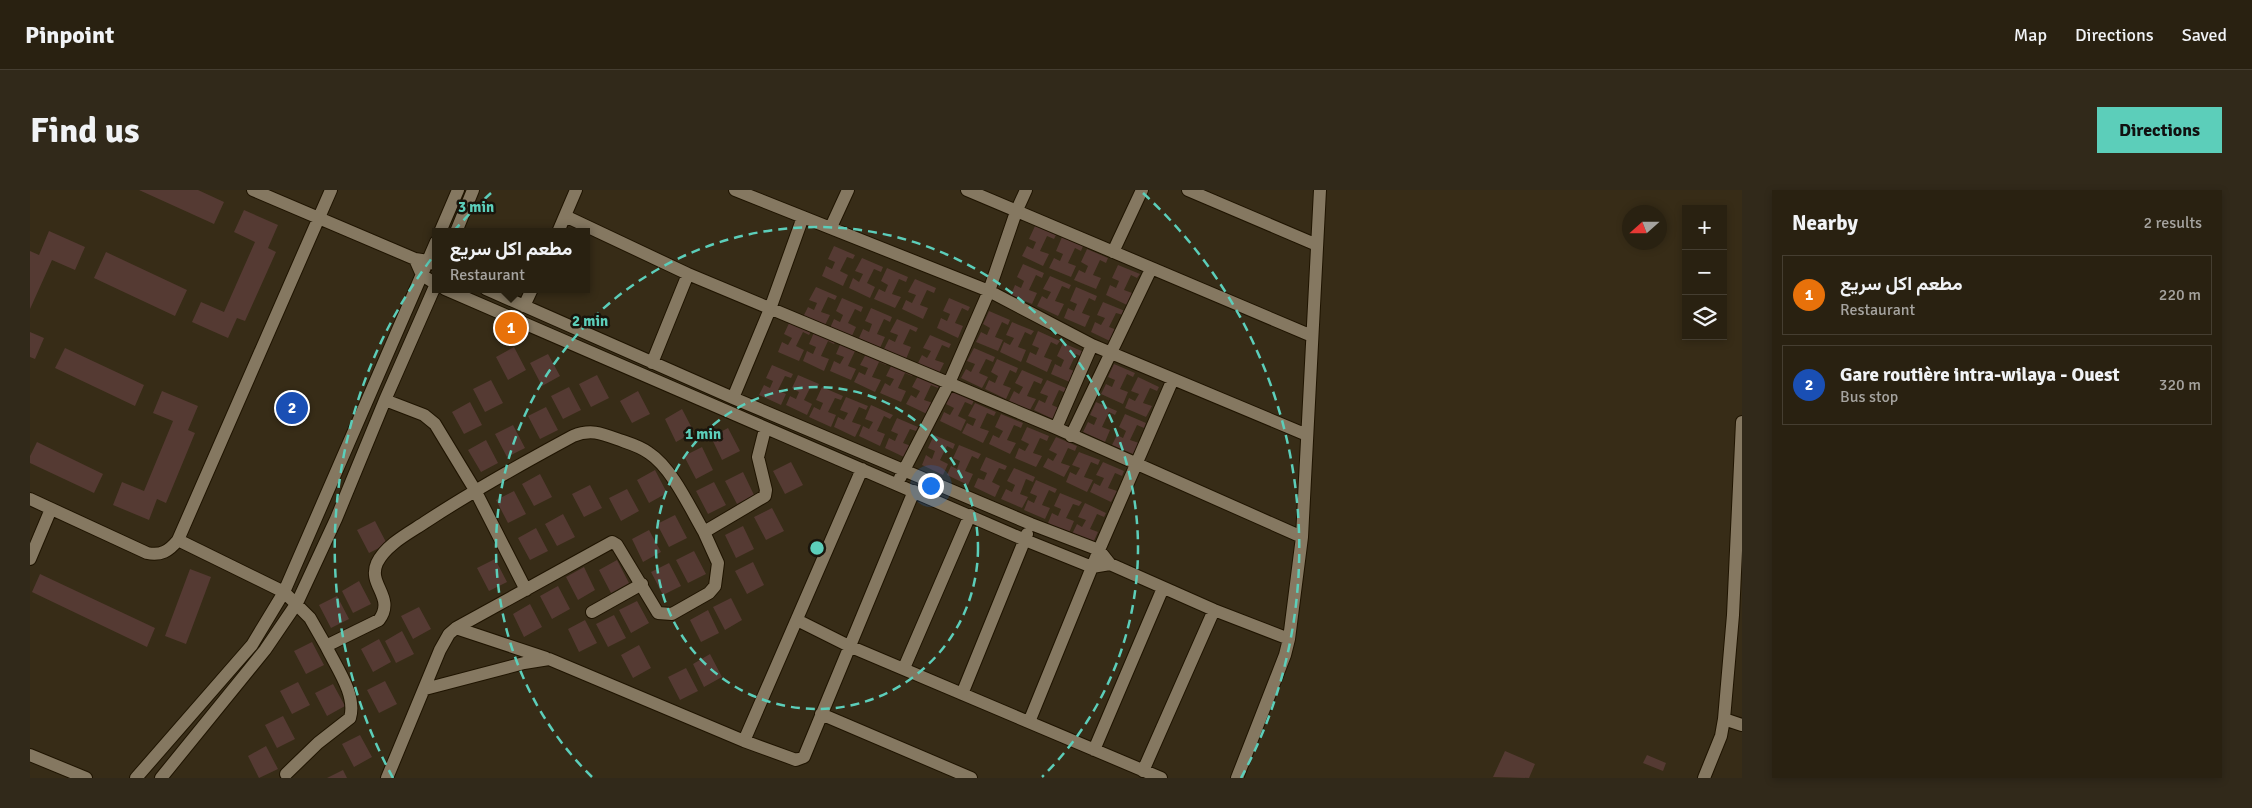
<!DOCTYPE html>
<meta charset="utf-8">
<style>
body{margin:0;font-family:Signika,Vazirmatn,sans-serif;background:#31291a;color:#f1f3f6}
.controls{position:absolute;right:15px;top:15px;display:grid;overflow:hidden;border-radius:0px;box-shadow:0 2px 8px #0003}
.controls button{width:45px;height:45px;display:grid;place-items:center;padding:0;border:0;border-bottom:1px solid #453e31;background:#292111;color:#f1f3f6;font:25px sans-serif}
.compass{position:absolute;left:1592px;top:15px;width:45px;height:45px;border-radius:50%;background:#292111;box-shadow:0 2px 8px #0003;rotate:249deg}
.you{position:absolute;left:900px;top:295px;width:18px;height:18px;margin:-12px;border:4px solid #fff;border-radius:50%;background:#1a73e8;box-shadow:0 0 0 8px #1a73e833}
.badge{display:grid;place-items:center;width:32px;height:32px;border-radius:50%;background:#5cceba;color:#fff;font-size:16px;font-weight:700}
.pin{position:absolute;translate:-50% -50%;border:2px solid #fff;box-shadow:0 1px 5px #0006}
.popup{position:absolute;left:402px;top:38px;width:158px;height:65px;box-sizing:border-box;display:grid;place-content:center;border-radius:0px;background:#292111;filter:drop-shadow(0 1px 4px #0005);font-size:16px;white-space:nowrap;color:#a5a39f}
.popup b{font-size:19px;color:#f1f3f6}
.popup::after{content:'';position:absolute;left:50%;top:100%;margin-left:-10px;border:10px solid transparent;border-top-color:#292111}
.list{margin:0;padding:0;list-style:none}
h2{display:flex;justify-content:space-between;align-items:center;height:65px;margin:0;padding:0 20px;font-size:21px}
h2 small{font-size:16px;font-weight:400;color:#a5a39f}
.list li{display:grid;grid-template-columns:32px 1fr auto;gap:15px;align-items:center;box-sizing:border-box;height:80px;margin:0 10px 10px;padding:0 10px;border:1px solid #453e31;border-radius:0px}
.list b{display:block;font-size:19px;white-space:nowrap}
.list p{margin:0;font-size:16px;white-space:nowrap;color:#a5a39f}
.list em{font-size:16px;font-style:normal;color:#a5a39f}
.icon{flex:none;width:28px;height:28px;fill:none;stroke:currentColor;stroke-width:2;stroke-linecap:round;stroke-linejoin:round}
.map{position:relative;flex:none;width:1712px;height:588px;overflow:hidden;border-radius:0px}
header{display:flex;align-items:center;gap:30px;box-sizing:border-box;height:70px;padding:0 25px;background:#292111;border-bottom:1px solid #453e31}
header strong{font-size:24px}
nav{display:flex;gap:28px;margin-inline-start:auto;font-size:18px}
.intro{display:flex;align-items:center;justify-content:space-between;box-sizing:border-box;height:120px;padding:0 30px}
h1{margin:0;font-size:35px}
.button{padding:12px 22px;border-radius:0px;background:#5cceba;color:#111;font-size:18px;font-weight:700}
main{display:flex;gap:30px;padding:0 30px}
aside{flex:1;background:#292111;border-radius:0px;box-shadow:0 2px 8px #0003}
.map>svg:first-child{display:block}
</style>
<header>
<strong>Pinpoint</strong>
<nav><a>Map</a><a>Directions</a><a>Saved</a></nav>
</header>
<div class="intro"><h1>Find us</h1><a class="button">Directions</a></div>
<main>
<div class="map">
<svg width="1712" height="588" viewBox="0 0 1712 588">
<rect width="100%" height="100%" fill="#372c17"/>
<path fill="#553a33" d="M 109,0 L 168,0 L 194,12 L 184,34 Z
M 214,20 L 248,35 L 238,58 L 246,62 L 215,131 L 207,128 L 198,148 L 162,132 L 171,112 L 194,122 L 225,52 L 204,42 Z
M 1005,36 L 1026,45 L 1024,49 L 1017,46 L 1010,61 L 1019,64 L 1013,76 L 992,66 L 997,56 L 1003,59 L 1006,52 L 999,49 Z
M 19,41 L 55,57 L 45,80 L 22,70 L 0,119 L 0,61 L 9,65 Z
M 1032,47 L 1053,56 L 1051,61 L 1045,58 L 1038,73 L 1046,76 L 1041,87 L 1019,78 L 1024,68 L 1030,71 L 1033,64 L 1026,61 Z
M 804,56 L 825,65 L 823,69 L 817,67 L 810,81 L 818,85 L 813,96 L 792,86 L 796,76 L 802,79 L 805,72 L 798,69 Z
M 1057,59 L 1078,68 L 1076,73 L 1070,70 L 1063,85 L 1071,88 L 1066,99 L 1044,90 L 1049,80 L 1055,83 L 1058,76 L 1051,72 Z
M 76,62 L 157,100 L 145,126 L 64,88 Z
M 832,68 L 853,77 L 851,82 L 844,79 L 837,93 L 845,97 L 840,108 L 819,98 L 823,88 L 829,92 L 833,84 L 825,81 Z
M 993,74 L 1014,83 L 1012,88 L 1006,85 L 999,100 L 1007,103 L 1002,114 L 981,105 L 985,95 L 991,98 L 994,91 L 987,87 Z
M 1088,75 L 1110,84 L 1107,88 L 1101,85 L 1094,100 L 1102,103 L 1097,115 L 1076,105 L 1080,95 L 1086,98 L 1089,91 L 1082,88 Z
M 857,78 L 878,87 L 876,92 L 869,89 L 862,104 L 871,107 L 865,118 L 844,109 L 849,99 L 855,102 L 858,95 L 851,91 Z
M 1020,86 L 1041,95 L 1039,99 L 1032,96 L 1025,111 L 1034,114 L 1028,126 L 1007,116 L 1012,106 L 1017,109 L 1021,102 L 1013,99 Z
M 885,89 L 906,98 L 904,103 L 897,100 L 890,115 L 898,118 L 893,129 L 872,119 L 876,110 L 882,113 L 886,105 L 878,102 Z
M 786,97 L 807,106 L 805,110 L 798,107 L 791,122 L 800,125 L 794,137 L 773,127 L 778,117 L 784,120 L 787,113 L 779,110 Z
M 1046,97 L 1067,106 L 1065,111 L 1059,108 L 1052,123 L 1060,126 L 1055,137 L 1034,128 L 1038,118 L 1044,121 L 1047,114 L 1040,111 Z
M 812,108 L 833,117 L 831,122 L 825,119 L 818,133 L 826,137 L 821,148 L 800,138 L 804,129 L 810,132 L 813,125 L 806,121 Z
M 919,108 L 940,117 L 938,121 L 932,118 L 925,133 L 933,136 L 928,148 L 907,138 L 911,128 L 917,131 L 920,124 L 913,121 Z
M 1073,112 L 1095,121 L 1093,125 L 1086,123 L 1079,137 L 1087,140 L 1082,152 L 1061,142 L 1065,132 L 1071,135 L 1075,128 L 1067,125 Z
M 841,118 L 862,127 L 860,132 L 854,129 L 847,144 L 855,147 L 850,158 L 829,148 L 833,139 L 839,142 L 842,134 L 835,131 Z
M 959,121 L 980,130 L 978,135 L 972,132 L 965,147 L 973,150 L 968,161 L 946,152 L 951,142 L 957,145 L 960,138 L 953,134 Z
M 867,129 L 888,138 L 886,142 L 880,139 L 873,154 L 881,157 L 876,169 L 854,159 L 859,149 L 865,152 L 868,145 L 860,142 Z
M 760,131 L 782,140 L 779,145 L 773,142 L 766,156 L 774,160 L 769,171 L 748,162 L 752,152 L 758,155 L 762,148 L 754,144 Z
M 982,132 L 1004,141 L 1001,145 L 995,142 L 988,157 L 996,160 L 991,172 L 970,162 L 974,152 L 980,155 L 984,148 L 976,145 Z
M 785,140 L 807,150 L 804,154 L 798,151 L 791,166 L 799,169 L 794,181 L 773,171 L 777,161 L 783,164 L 786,157 L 779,154 Z
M 1008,141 L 1030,151 L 1027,155 L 1021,152 L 1014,167 L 1022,170 L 1017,182 L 996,172 L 1000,162 L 1006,165 L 1009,158 L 1002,155 Z
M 0,142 L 14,148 L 5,169 L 0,167 Z
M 900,145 L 921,154 L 919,158 L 912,155 L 905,170 L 914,173 L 908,185 L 887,175 L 892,165 L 897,168 L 901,161 L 893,158 Z
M 812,150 L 834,159 L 831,164 L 825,161 L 818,176 L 826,179 L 821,190 L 800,181 L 804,171 L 810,174 L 814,167 L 806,164 Z
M 1033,153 L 1054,162 L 1052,167 L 1046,164 L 1039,179 L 1047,182 L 1042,193 L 1021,184 L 1025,174 L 1031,177 L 1034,170 L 1027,166 Z
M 484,157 L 496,180 L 478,190 L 466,167 Z
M 35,158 L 114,195 L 105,216 L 25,178 Z
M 944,158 L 965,167 L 963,172 L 956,169 L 949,183 L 958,187 L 952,198 L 931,188 L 936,179 L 941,182 L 945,174 L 937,171 Z
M 837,162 L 858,171 L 856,175 L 849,172 L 842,187 L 851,190 L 845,202 L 824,192 L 829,182 L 835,185 L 838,178 L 830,175 Z
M 518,164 L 530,186 L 512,196 L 500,173 Z
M 967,169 L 988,178 L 986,183 L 980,180 L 973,195 L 981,198 L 976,209 L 955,199 L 959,190 L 965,193 L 968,186 L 961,182 Z
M 863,172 L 884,181 L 882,186 L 875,183 L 868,198 L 876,201 L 871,212 L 850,203 L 855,193 L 860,196 L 864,189 L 856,186 Z
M 1084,174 L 1105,183 L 1103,187 L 1097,184 L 1090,199 L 1098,202 L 1093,214 L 1071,204 L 1076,194 L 1082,197 L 1085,190 L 1078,187 Z
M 742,175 L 763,184 L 761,188 L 755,186 L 748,200 L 756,204 L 751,215 L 729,205 L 734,195 L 740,198 L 743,191 L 736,188 Z
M 992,180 L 1013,189 L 1011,194 L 1004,191 L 997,206 L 1006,209 L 1000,220 L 979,211 L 984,201 L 989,204 L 993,197 L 985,193 Z
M 889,184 L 910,193 L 908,198 L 901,195 L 894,210 L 903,213 L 897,224 L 876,214 L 881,205 L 886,208 L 890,201 L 882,197 Z
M 567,185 L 579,208 L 561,217 L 549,194 Z
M 768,185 L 789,194 L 787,199 L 781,196 L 774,210 L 782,214 L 777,225 L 756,215 L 760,206 L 766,209 L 769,202 L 762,198 Z
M 1108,187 L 1129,197 L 1127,201 L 1120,198 L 1113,213 L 1122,216 L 1116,227 L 1095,218 L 1099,208 L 1105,211 L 1109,204 L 1101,201 Z
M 461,190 L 473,213 L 455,222 L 443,199 Z
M 1017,190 L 1038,199 L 1036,203 L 1029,200 L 1022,215 L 1031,219 L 1025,230 L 1004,220 L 1009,210 L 1015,213 L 1018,206 L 1010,203 Z
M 539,197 L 551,220 L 533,229 L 521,206 Z
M 792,197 L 813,206 L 811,210 L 805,208 L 798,222 L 806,225 L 801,237 L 779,227 L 784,217 L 790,220 L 793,213 L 786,210 Z
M 132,201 L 168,216 L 158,240 L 165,243 L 136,313 L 127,309 L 119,330 L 83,315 L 92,292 L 114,301 L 143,231 L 123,223 Z
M 608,201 L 620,224 L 602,233 L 590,211 Z
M 922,201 L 944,210 L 942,215 L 935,212 L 928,226 L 936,230 L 931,241 L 910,231 L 914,222 L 920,225 L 924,218 L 916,214 Z
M 816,207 L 838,216 L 836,220 L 829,217 L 822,232 L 831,235 L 825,247 L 804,237 L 808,227 L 814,230 L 818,223 L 810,220 Z
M 440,212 L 452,235 L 434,244 L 422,222 Z
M 1066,212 L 1087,221 L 1085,225 L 1079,222 L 1072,237 L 1080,240 L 1075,252 L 1053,242 L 1058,232 L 1064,235 L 1067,228 L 1060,225 Z
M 945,213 L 966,222 L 964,226 L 957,223 L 950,238 L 959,241 L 953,253 L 932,243 L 937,233 L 943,236 L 946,229 L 938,226 Z
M 841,215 L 863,225 L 860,229 L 854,226 L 847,241 L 855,244 L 850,256 L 829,246 L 833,236 L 839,239 L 843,232 L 835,229 Z
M 516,217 L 528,240 L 510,249 L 498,226 Z
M 652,219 L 664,242 L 646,252 L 635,229 Z
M 971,224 L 993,233 L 991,238 L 984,235 L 977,250 L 986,253 L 980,264 L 959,254 L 963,245 L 969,248 L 973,241 L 965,237 Z
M 1095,224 L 1116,233 L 1114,238 L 1107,235 L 1100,250 L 1109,253 L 1103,264 L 1082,255 L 1087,245 L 1093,248 L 1096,241 L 1089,237 Z
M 867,228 L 888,237 L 886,241 L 880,239 L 873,253 L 881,256 L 876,268 L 855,258 L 859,248 L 865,251 L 868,244 L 861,241 Z
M 483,235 L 495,258 L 477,267 L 465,244 Z
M 997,237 L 1019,246 L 1017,251 L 1010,248 L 1003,263 L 1012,266 L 1006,277 L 985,268 L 989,258 L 995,261 L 999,254 L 991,250 Z
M 698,238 L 710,261 L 692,270 L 681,247 Z
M 904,245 L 925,254 L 923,259 L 917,256 L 910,270 L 918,274 L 913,285 L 892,275 L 896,265 L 902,269 L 905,261 L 898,258 Z
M 1026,247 L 1047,256 L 1045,261 L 1038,258 L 1031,273 L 1040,276 L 1034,287 L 1013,277 L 1018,268 L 1023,271 L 1027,264 L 1019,260 Z
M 456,250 L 468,273 L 451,282 L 438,260 Z
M 7,252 L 73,284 L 64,303 L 0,273 L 0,266 Z
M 929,255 L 951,264 L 948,269 L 942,266 L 935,281 L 943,284 L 938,295 L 917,285 L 921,276 L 927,279 L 930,271 L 923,268 Z
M 672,257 L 683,280 L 666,289 L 654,266 Z
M 1049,262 L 1070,270 L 1068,275 L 1061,272 L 1054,287 L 1063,290 L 1057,302 L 1036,292 L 1040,282 L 1046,285 L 1050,278 L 1042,275 Z
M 956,267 L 977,276 L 975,280 L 969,278 L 962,292 L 970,296 L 965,307 L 944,297 L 948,288 L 954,290 L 957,283 L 950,280 Z
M 761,272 L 773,295 L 755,304 L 743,281 Z
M 1073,272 L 1094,281 L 1092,286 L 1085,283 L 1078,298 L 1087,301 L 1081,312 L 1060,302 L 1064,293 L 1070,296 L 1074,288 L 1066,285 Z
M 984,278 L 1005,287 L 1003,292 L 996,289 L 990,304 L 998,307 L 992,318 L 971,309 L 976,299 L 982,302 L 985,295 L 977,291 Z
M 625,280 L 637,303 L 619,313 L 607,290 Z
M 713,282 L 724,305 L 707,314 L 695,291 Z
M 510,284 L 522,307 L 504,316 L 492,294 Z
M 1006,290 L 1027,299 L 1025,303 L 1019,300 L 1012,315 L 1020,318 L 1015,329 L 994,320 L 998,310 L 1004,313 L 1007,306 L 1000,303 Z
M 684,292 L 696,315 L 678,324 L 666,301 Z
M 560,295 L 572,318 L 554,327 L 542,304 Z
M 597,299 L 609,321 L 591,331 L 579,308 Z
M 484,301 L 496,324 L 478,333 L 466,310 Z
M 1030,303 L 1052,312 L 1049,316 L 1043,314 L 1036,328 L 1044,331 L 1039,343 L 1018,333 L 1022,323 L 1028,326 L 1031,319 L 1024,316 Z
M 1055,313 L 1076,323 L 1074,327 L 1067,324 L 1060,339 L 1068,342 L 1063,353 L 1042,344 L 1047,334 L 1052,337 L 1056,330 L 1048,327 Z
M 742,318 L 754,341 L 736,350 L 724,327 Z
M 533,324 L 545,347 L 527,356 L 515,334 Z
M 645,325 L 657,348 L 639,357 L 627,334 Z
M 345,331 L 357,354 L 339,363 L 327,340 Z
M 713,336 L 724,359 L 706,368 L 695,345 Z
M 506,338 L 518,361 L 500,370 L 488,348 Z
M 619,340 L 631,362 L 613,372 L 602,349 Z
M 664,361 L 676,384 L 658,393 L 646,370 Z
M 465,369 L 477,392 L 459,401 L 447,378 Z
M 587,370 L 599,393 L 581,403 L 569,380 Z
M 723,372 L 734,395 L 717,404 L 705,381 Z
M 639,373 L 651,396 L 633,405 L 621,382 Z
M 554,377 L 565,400 L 548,410 L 536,387 Z
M 160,379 L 181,387 L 156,454 L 135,446 Z
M 10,384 L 125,438 L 117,457 L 2,402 Z
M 329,391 L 341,414 L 323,423 L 312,401 Z
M 528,396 L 540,419 L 522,429 L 510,406 Z
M 307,406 L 319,429 L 301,438 L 289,415 Z
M 701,408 L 712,430 L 695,440 L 683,417 Z
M 607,411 L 619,433 L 601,443 L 589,420 Z
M 500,414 L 512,437 L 494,447 L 483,424 Z
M 389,417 L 401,439 L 383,449 L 371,426 Z
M 678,420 L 689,443 L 671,452 L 660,430 Z
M 584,425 L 596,448 L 578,457 L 566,434 Z
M 555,430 L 567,453 L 549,462 L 538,439 Z
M 372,441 L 384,464 L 366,473 L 355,451 Z
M 349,449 L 361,472 L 343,482 L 331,459 Z
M 282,452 L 294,475 L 276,484 L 264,461 Z
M 609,455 L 621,478 L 603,488 L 591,465 Z
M 680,464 L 692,487 L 674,497 L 663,474 Z
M 656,478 L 668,501 L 650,510 L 638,487 Z
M 355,491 L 367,514 L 349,523 L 337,500 Z
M 268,492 L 280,515 L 262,524 L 250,501 Z
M 303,494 L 315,516 L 297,526 L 285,503 Z
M 253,526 L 265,549 L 247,558 L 235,535 Z
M 330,545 L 342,567 L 324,577 L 312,554 Z
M 236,556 L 248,579 L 229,588 L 218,566 Z
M 1475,561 L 1505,574 L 1499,588 L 1463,587 Z
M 1617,565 L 1636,573 L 1633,581 L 1613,573 Z
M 313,580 L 317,588 L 297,588 Z"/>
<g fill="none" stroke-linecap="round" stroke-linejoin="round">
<defs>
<path id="minor" d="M 223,0 L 385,69 L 398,71 L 406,75
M 705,0 L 959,101 L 1062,155 L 1277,245
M 937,0 L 1282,146
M 1158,0 L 1287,55
M 535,26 L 658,84 L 1026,238 L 1272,347
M 801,37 L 818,0
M 410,42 L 428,0
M 426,42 L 443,0
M 528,42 L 546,0
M 1083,62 L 1112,0
M 415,99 L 995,350 L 1062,377 L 1080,374
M 456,99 L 703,208 L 1001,334 L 1069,360 L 1080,374 L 1184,420 L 1259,449
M 494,116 L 502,99
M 622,173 L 658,84
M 703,208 L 740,119 L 773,27
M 355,210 L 394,225 L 405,234 L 445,300 L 496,400
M 1026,238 L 1062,155
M 1041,246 L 1121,79
M 870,288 L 919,193 L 959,101 L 986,22 L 996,0
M 0,309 L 117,363 C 131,366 139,361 148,350 L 301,0
M 148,350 L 254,402 L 280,428 L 296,456
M 0,369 L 21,319
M 562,422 L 612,394
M 767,430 L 819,456 L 1131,588
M 426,438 L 516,468
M 874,478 L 940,325
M 395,499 L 494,473 L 519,469 L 714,551 L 766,570 L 774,567 L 884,301
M 932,504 L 997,344
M 791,524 L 941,588
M 1694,529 L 1712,535
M 999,532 L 1069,360 L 1143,189
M 714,551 L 832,279
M 1064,560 L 1133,398
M 0,565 L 56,588
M 1113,581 L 1184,420
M 256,584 L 288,553 L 320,528 C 327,505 306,477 296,456 L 349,430 C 366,407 337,395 347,373 C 356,354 381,342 397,331 C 444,300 493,273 543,246 C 560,239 571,243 587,249 C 598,253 610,256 619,263 C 642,278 660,318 674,342
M 106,588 L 222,455 L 254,402 L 406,52
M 131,588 L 235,460 L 267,413 L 306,329 L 355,210 L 406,94 L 392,85 L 385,69
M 357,588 L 410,460 L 419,444 L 426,438 L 582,352 L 587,355 L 628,423 L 642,424 L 679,403 L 685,396 L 688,373 L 674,342 L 735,306 L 736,300 L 728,267 L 735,239
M 1207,588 L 1255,465 L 1259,449 L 1272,347 L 1290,0
M 1674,588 L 1691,546 L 1694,529 L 1703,425 L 1712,232"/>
</defs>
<use href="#minor" stroke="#1f1401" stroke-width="14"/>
<use href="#minor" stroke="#857861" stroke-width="12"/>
</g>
<g fill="none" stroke="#5cceba" stroke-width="2.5" stroke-dasharray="9 6">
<circle cx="787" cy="358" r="161"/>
<path d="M562 587A321 321 0 1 1 1012 587"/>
<path d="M363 588A482 482 0 0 1 461 3M1113 3A482 482 0 0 1 1211 588"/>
</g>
<circle cx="787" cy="358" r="8" fill="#5cceba" stroke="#1a150c" stroke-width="2.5"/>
<g font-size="15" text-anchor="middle" font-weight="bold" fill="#5cceba" stroke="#1a150c" stroke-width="5" stroke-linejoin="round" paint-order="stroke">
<text x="446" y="22">3 min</text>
<text x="560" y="136">2 min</text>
<text x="673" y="249">1 min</text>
</g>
</svg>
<div class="controls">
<button>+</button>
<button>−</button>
<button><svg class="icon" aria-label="layers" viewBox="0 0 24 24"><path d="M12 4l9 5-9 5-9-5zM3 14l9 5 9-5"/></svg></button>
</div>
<svg class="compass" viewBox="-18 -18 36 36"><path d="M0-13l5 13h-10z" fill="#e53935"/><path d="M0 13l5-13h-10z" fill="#a5a39f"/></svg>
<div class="you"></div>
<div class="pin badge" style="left:481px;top:138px;background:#e8710a">1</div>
<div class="popup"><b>مطعم اكل سريع</b>Restaurant</div>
<div class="pin badge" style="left:262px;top:218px;background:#1a4fb4">2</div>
</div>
<aside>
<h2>Nearby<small>2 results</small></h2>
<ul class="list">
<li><span class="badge" style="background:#e8710a">1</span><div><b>مطعم اكل سريع</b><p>Restaurant</p></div><em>220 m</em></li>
<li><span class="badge" style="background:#1a4fb4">2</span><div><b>Gare routière intra-wilaya - Ouest</b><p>Bus stop</p></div><em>320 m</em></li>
</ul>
</aside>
</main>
